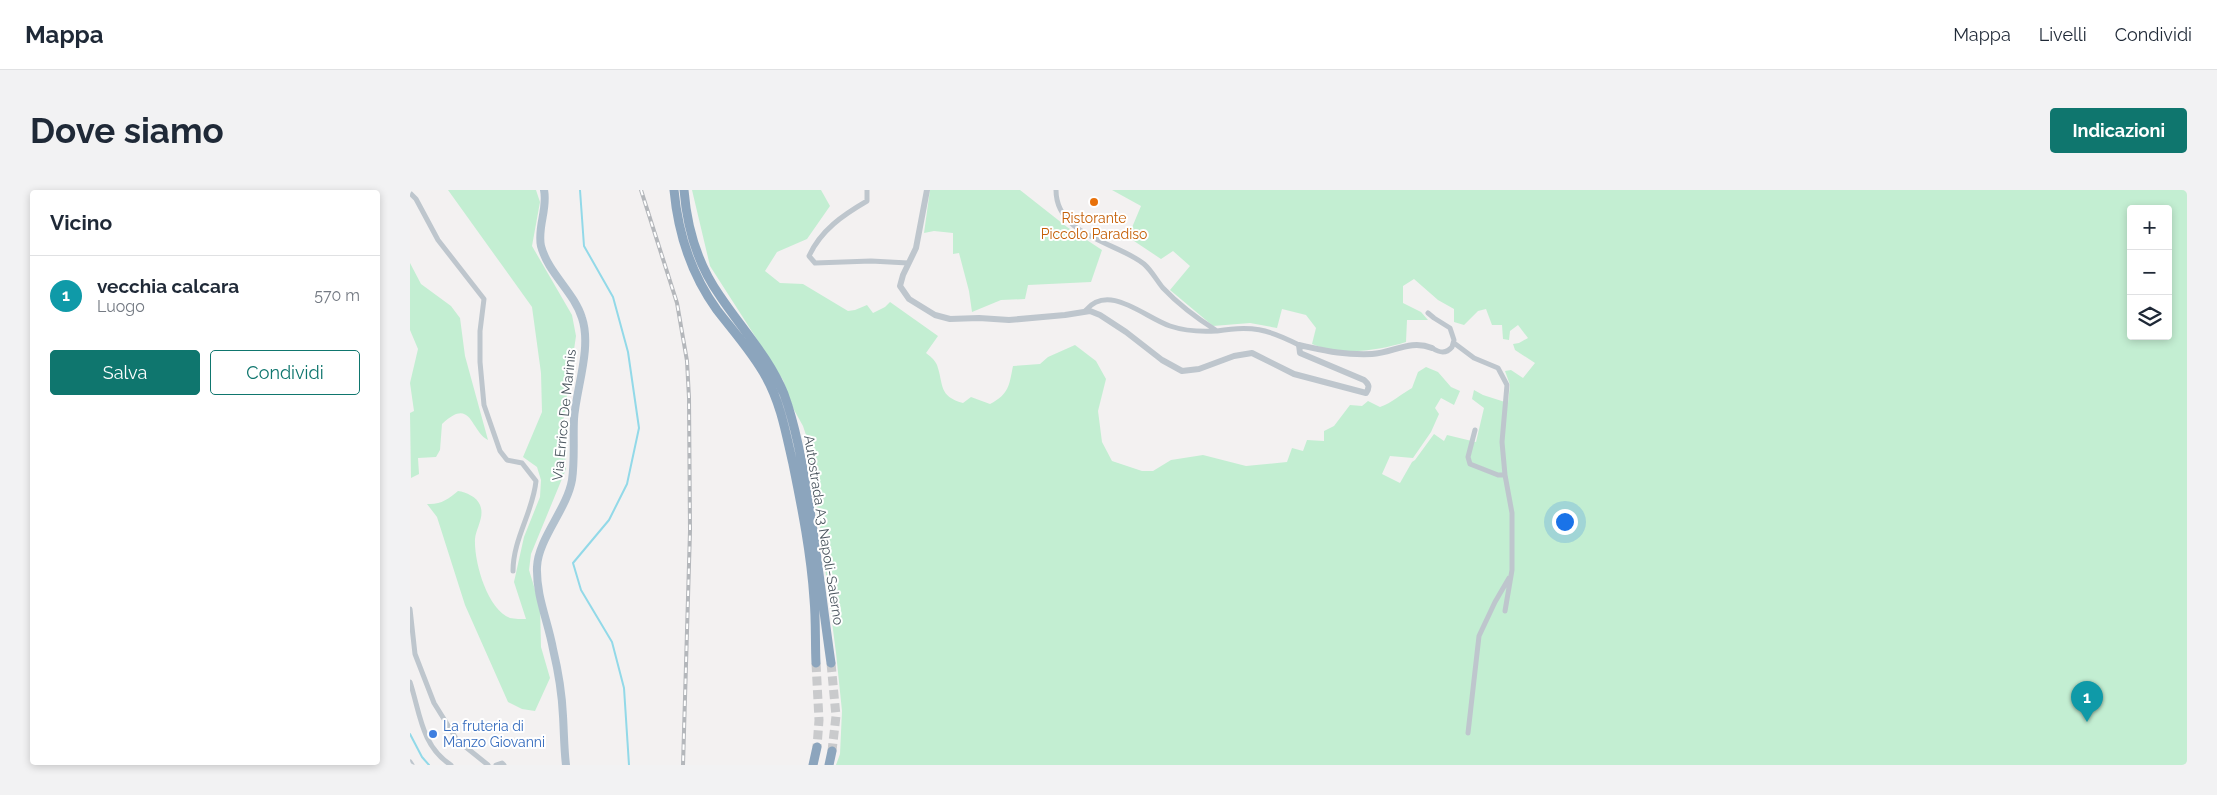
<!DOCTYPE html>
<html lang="it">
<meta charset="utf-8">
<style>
body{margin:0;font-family:Raleway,sans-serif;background:#f2f2f3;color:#1f2937}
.controls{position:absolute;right:15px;top:15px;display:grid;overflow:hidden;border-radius:5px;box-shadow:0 2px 8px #0003}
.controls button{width:45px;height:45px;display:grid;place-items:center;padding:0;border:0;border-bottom:1px solid #e0e1e3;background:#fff;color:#1f2937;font:25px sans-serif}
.you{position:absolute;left:1154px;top:331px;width:18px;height:18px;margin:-12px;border:4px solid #fff;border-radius:50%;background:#1a73e8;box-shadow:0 0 0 8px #1a73e833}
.badge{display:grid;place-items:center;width:32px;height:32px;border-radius:50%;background:#0f766e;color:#fff;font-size:16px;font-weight:700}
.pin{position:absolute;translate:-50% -41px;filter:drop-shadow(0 1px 2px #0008)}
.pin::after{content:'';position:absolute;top:26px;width:18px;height:15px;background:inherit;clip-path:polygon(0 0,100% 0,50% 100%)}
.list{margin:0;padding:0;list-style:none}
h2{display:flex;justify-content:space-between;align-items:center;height:65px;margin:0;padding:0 20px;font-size:21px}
h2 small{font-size:16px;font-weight:400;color:#747a83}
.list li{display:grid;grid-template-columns:32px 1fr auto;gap:15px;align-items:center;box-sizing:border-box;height:80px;padding:0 20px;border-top:1px solid #e0e1e3}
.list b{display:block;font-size:19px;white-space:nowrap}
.list p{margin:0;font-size:16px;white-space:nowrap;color:#747a83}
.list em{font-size:16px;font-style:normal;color:#747a83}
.actions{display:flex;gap:10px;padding:15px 20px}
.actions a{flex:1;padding:11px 0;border:1px solid #0f766e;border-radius:5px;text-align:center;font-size:18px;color:#0f766e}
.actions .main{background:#0f766e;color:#fff}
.icon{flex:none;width:28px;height:28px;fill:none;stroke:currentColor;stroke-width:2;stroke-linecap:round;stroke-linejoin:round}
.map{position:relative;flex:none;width:1777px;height:575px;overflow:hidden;border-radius:5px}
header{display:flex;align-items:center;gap:30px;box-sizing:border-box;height:70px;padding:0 25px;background:#fff;border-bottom:1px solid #e0e1e3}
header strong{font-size:24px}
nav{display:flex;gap:28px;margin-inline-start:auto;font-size:18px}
.intro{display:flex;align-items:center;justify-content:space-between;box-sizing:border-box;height:120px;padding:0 30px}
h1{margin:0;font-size:35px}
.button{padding:12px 22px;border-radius:5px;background:#0f766e;color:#fff;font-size:18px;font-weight:700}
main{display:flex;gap:30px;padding:0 30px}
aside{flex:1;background:#fff;border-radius:5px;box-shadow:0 2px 8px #0003}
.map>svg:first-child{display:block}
</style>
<header>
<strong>Mappa</strong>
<nav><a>Mappa</a><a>Livelli</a><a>Condividi</a></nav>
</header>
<div class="intro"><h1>Dove siamo</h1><a class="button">Indicazioni</a></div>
<main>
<aside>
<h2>Vicino<small></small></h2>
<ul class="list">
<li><span class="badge" style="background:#0f9aa8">1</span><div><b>vecchia calcara</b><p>Luogo</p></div><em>570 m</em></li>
</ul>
<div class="actions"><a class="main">Salva</a><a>Condividi</a></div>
</aside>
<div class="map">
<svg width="1777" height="575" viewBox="0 0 1777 575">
<rect width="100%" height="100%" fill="#f3f1f1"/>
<path fill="#c3eed2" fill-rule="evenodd" d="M 38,0 L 126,0 L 130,12 L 122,56 L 162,125 L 166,146 L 153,234 L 156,279 L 121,364 L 119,380 L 130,416 L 131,457 L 140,488 L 125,521 L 112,519 L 98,512 L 55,415 L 27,327 L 17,314 C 31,315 38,309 48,301 C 56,302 67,307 70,315 C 75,327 66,338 65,349 C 64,372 77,419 100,428 C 105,429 111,429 116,429 L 104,392 L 114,347 L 130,307 L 131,290 L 127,277 L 113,267 L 132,222 L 131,183 L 122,117 Z
M 282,0 L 411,0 L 420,16 L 397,49 L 367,62 L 355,81 L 370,93 L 393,94 L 438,121 L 445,120 L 457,115 L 463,123 L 475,117 L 480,112 L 528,146 L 516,163 C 520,166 525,170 527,175 C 534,195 528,206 553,213 L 561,207 L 580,214 C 599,204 599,196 603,176 L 630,174 L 638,167 L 665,155 L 686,171 L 696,189 L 688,221 L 692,252 L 702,271 L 732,281 L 743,281 L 761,270 L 793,265 L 836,276 L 877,272 L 882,258 L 893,261 L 897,250 L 914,251 L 914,241 L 924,236 L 940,215 L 952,216 L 958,211 L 970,217 C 982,213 991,204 1002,198 L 1008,182 L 1016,177 L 1028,182 L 1041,197 L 1050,201 L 1044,215 L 1031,208 L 1025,218 L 1029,224 L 1021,242 L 1003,268 L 980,266 L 972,284 L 990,293 L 1002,272 L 1005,270 L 1024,244 L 1034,251 L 1037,245 L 1066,252 L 1074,218 L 1062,209 L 1064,200 L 1073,205 L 1098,213 L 1100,195 L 1095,181 L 1101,180 L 1113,188 L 1125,173 L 1105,160 L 1103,154 L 1109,153 L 1118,148 L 1108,135 L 1100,141 L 1099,150 L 1093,149 L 1092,135 L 1082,135 L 1076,119 L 1068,121 L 1054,135 L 1044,132 L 1044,119 L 1028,110 L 1004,89 L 993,96 L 993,113 L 1011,122 L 1018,130 L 997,130 L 996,152 C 967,161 931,166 902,154 L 906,138 L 896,125 L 872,119 L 867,138 L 840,133 L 803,136 L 760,100 L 780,76 L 763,61 L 751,69 L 718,47 L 731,16 L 702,0 L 1777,0 L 1777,575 L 426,575 L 430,564 L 432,521 L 426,463 L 409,331 L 402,306 L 400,257 L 393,236 L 383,218 L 373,190 L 300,76 ZM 1721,19 L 1758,19 L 1758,146 L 1721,146 Z
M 520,0 L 610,0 L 657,37 L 692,60 L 681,92 L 618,95 L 615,109 L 591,110 L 562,122 L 559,101 L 549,63 L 543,64 L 543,43 L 524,41 L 514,43 Z
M 0,73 L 11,94 L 41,116 L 50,128 L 55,166 L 78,250 C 60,241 62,206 32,234 L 30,260 L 26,267 L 8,268 L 9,284 L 1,288 L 0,223 L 4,221 L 0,193 L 8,159 L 0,140 Z"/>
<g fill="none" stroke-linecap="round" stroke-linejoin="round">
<path stroke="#92d9e8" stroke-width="2" d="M 170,0 L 174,56 L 203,107 L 218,162 L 229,238 L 217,294 L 199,330 L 163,373 L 171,400 L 202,452 L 214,498 L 219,575
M 0,544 L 12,567 L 19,575"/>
<path stroke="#c9cacc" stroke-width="9" stroke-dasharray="9 4.5" stroke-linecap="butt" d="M 406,473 L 409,530 L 407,557
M 421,473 L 426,526 L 422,561"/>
<path stroke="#bec6cd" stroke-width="5" d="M 457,0 L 457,11 C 433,25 411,40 399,66 L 405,73 L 461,71 L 498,73
M 646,0 C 646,46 707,52 734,74 C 742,81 747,91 753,98 C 769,115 788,129 807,141 C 841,135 858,139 889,155
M 0,3 L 6,9 L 28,50 L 74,109 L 70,141 L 70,172 L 74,215 L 90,261 L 97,270 L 112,273 L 126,291 C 123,322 103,349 103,381
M 676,120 C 699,93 734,127 760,136 C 775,141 790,142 806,141
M 1018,123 L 1024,128 L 1040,138 L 1044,150 L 1042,157 C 1036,164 1030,163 1022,158
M 1044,153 L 1064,168 L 1088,178 L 1097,195 L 1092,252 L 1095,285 L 1102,323 L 1102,380 L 1095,421
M 1065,240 L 1058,267 L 1060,274 L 1088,285 L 1095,285
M 0,419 L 5,464 L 24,513 L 47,550 L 78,575
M 0,492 C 10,522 11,556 41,575
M 1058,543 L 1069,446 L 1085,412 L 1099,388
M 0,572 L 2,575
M 86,575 L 92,573 L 94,575"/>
<path stroke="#bec6cd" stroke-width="6" d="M 517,0 L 506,58 L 493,85 L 490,96 L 499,109 L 525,125 L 540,129 L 569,128 L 599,130 L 655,125 L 680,121 L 690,125 L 716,142 L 752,170 L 772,181 L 789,179 L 824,166 L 842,163 L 884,184 L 956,203 C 960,197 959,194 954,190 L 890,163 L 889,155 C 917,161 932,165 962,164 C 983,163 1000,149 1022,158"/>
<path stroke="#b2c1ce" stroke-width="8" d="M 134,0 C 138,19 127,37 131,56 C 138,83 164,102 172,128 C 182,158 166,199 164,229 C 163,249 165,270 162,290 C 157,319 128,349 127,377 C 126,406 138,431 143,459 C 148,480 152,504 153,526 C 154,542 154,559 156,575"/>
<path stroke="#8ca5bd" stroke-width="9" d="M 264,0 C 268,43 281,84 307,120 C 324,142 343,163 356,187 C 371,214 376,244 383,274 C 392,318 401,364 404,409 C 406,430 405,452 406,473
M 274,0 C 277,38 288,75 310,106 C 332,139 359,167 374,204 C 386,237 392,273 398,308 C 407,362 413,418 421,473
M 403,575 L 407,557
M 419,575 L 422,561"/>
<defs>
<path id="rail" d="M 231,0 L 267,113 L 277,171 L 279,208 L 280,341 L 273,575"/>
</defs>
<use href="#rail" stroke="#b4b7bb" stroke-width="4"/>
<use href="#rail" stroke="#fff" stroke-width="2" stroke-dasharray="5.5" stroke-linecap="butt"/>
</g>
<circle fill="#e8710a" stroke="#fff" stroke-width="2" cx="684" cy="12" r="5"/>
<circle fill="#3f7fe0" stroke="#fff" stroke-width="2" cx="23" cy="544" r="5"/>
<g text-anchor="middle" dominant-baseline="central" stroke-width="4" stroke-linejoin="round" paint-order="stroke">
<g font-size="14" fill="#c56008" stroke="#fff">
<text x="684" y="28">Ristorante<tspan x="684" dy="16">Piccolo Paradiso</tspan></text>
</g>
<g font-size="14" fill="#4a555e" stroke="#fff">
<text transform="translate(154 225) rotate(-84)">Via Errico De Marinis</text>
<text transform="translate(414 340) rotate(81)">Autostrada A3 Napoli-Salerno</text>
</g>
<g font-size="14" fill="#366cbe" stroke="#fff" text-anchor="start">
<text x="33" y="536">La fruteria di<tspan x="33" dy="16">Manzo Giovanni</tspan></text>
</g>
</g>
</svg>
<div class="controls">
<button>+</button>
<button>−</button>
<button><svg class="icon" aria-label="layers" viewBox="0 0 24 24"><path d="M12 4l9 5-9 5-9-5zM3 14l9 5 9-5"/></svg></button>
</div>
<div class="you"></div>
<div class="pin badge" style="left:1677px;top:532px;background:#0f9aa8">1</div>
</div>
</main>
